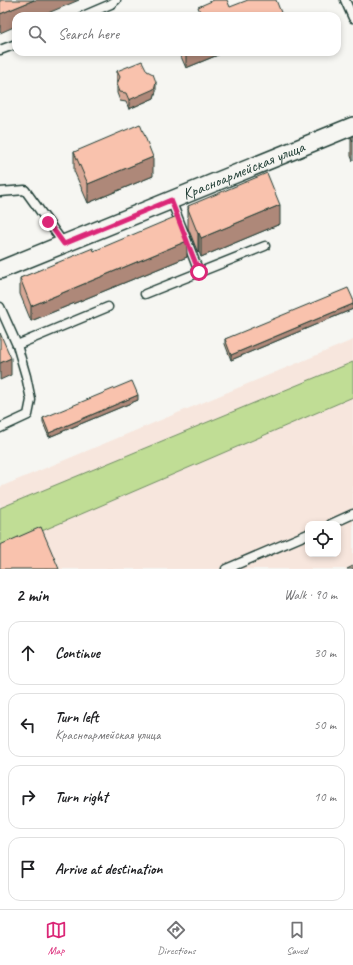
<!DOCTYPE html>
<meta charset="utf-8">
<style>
body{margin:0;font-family:Caveat,sans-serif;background:#f6f6f6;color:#202124}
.controls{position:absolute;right:12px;bottom:12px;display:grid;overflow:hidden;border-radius:8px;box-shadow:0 2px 6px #0003}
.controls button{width:36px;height:36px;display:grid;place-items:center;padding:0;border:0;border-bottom:1px solid #e0e0e0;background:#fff;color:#202124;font:20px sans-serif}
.stop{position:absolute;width:12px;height:12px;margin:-9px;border:3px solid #db2777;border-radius:50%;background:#fff}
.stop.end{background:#db2777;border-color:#fff;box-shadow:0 1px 4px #0008}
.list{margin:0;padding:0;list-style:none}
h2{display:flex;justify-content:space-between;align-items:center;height:52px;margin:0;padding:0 16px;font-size:17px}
h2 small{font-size:13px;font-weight:400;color:#757577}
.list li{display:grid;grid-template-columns:26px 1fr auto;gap:12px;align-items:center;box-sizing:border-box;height:64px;margin:0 8px 8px;padding:0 8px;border:1px solid #e0e0e0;border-radius:12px}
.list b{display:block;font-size:15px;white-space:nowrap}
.list p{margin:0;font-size:13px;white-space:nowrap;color:#757577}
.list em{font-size:13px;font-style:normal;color:#757577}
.icon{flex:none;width:22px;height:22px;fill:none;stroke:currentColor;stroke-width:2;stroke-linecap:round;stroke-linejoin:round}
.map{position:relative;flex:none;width:353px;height:569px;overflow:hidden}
.search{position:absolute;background:#fff;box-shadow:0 2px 6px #0003;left:12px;right:12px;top:12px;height:44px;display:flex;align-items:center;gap:10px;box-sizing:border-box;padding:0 14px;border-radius:12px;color:#757577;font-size:15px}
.sheet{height:340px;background:#fff}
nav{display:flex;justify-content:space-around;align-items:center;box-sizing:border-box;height:56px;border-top:1px solid #e0e0e0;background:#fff;font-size:11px;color:#757577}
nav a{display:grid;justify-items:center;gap:2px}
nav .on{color:#db2777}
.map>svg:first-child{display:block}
</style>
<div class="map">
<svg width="353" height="569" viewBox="0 0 353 569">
<rect width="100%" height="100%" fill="#f6f6f2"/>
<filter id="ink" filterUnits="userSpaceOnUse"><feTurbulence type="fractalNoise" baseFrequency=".025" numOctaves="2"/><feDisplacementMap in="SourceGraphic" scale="8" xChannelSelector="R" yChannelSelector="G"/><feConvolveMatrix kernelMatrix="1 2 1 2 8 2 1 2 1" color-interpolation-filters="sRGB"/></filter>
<g filter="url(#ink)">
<path fill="#f7e6dd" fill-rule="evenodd" d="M 353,340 L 353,569 L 0,569 L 0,487 ZM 308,524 L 338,524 L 338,554 L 308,554 Z"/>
<path fill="#c0dd95" stroke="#708d64" d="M 353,362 L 353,397 L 0,549 L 0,508 Z"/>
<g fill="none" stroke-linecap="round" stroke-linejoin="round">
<defs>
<path id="lane" d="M 345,0 L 353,18
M 83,16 L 111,4 L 116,0
M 0,50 L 16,44
M 0,192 L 25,190 L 64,244
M 171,200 L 199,272
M 145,294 L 265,246
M 0,307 L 17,345 L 108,307
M 0,428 L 28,415 L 31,400 L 26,376 L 17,345
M 331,524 L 353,514
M 226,569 L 308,534"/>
<g id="street">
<path id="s1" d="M 0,270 L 353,126"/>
</g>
</defs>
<use href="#lane" stroke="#1f3d34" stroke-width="11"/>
<use href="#street" stroke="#1f3d34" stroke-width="20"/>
<use href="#lane" stroke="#f6f6f2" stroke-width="8"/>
<use href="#street" stroke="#f6f6f2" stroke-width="17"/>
</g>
<path fill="#d6a795" stroke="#1f3d34" d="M 179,52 L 225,52 L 186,68 Z
M 117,71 L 147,71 L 156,91 L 154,98 L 129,109 L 126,102 L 120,101 L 117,93 L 117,84 L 118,82 L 117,80 Z
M 353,136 L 353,161 L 351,156 L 351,137 Z
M 74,152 L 153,176 L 88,203 L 74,171 Z
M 188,206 L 280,224 L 201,257 L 199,252 L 198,253 L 188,228 Z
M 94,251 L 187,257 L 31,321 L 20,294 L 20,278 Z
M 353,299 L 353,309 L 231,360 L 225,344 L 225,339 Z
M 138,400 L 49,437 L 43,423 L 43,418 Z"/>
<path fill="#ae8879" stroke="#1f3d34" d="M 34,0 L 79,0 L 41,16 L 16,16 L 16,26 L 0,33 L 0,14 Z
M 194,52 L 225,52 L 186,68 L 186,55 Z
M 156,82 L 156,91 L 154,98 L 129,109 L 129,100 Z
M 153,157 L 153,176 L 88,203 L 88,184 Z
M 280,205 L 280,224 L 201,257 L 201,238 Z
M 199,233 L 199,252 L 198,253 L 198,234 Z
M 187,241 L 187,257 L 31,321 L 31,306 Z
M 353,304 L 353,309 L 231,360 L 231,355 Z
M 11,358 L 11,375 L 0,380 L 0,363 Z
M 138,395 L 138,400 L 49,437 L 49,433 Z"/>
<path fill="#f9c2ad" stroke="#1f3d34" d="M 0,0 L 34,0 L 0,14 Z
M 214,0 L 227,0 L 230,7 L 248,0 L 276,0 L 282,15 L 281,16 L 191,16 L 200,12 L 198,7 Z
M 185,52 L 194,52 L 186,55 Z
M 142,61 L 147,71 L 153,74 L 156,82 L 154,89 L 129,100 L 126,93 L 120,92 L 117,84 L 120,77 L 117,71 Z
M 140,124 L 153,157 L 88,184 L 74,152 Z
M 353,136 L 353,142 L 351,137 Z
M 267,173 L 280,205 L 201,238 L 199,233 L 198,234 L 188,209 L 189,208 L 188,206 Z
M 177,216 L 187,241 L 31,306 L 20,278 L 93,248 L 94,251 Z
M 348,288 L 353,299 L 353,304 L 231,355 L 225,339 Z
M 0,333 L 11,358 L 0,363 Z
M 132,381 L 138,395 L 49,433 L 43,418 Z
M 41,527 L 59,569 L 0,569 L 0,545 Z
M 353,566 L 353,569 L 347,569 Z"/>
</g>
<g fill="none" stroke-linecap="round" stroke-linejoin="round" filter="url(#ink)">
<path stroke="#db2777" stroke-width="5" d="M 48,222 L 64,244 L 171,200 L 199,272"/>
</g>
<g text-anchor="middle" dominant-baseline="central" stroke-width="3.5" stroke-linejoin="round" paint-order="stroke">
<g font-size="16" fill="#1f3d34" stroke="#f6f6f2">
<text stroke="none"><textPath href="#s1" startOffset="263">Красноармейская улица</textPath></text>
</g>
</g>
</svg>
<div class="controls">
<button><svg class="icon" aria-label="locate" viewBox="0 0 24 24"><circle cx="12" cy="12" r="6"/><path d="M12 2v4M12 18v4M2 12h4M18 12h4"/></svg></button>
</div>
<div class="stop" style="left:199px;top:272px"></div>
<div class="stop end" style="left:48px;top:222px"></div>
<div class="search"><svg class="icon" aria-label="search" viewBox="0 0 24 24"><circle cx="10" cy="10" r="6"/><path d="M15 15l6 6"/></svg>Search here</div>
</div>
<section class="sheet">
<h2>2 min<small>Walk · 90 m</small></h2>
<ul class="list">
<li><svg class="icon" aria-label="ahead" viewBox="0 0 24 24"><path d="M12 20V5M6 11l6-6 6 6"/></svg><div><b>Continue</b></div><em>30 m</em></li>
<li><svg class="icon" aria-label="left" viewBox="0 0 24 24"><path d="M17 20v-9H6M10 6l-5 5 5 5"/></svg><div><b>Turn left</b><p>Красноармейская улица</p></div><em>50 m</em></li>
<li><svg class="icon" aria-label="right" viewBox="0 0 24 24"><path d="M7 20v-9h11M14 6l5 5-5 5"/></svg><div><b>Turn right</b></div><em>10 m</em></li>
<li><svg class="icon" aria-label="arrive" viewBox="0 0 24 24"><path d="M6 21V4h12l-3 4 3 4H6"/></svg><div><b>Arrive at destination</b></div></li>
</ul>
</section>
<nav>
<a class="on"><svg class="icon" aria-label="map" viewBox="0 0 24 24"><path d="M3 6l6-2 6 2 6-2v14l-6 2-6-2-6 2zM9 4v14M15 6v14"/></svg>Map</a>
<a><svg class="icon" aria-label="directions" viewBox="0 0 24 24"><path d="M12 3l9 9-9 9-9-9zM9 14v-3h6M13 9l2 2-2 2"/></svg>Directions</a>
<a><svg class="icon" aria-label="saved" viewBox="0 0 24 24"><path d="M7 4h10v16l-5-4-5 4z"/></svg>Saved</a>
</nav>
